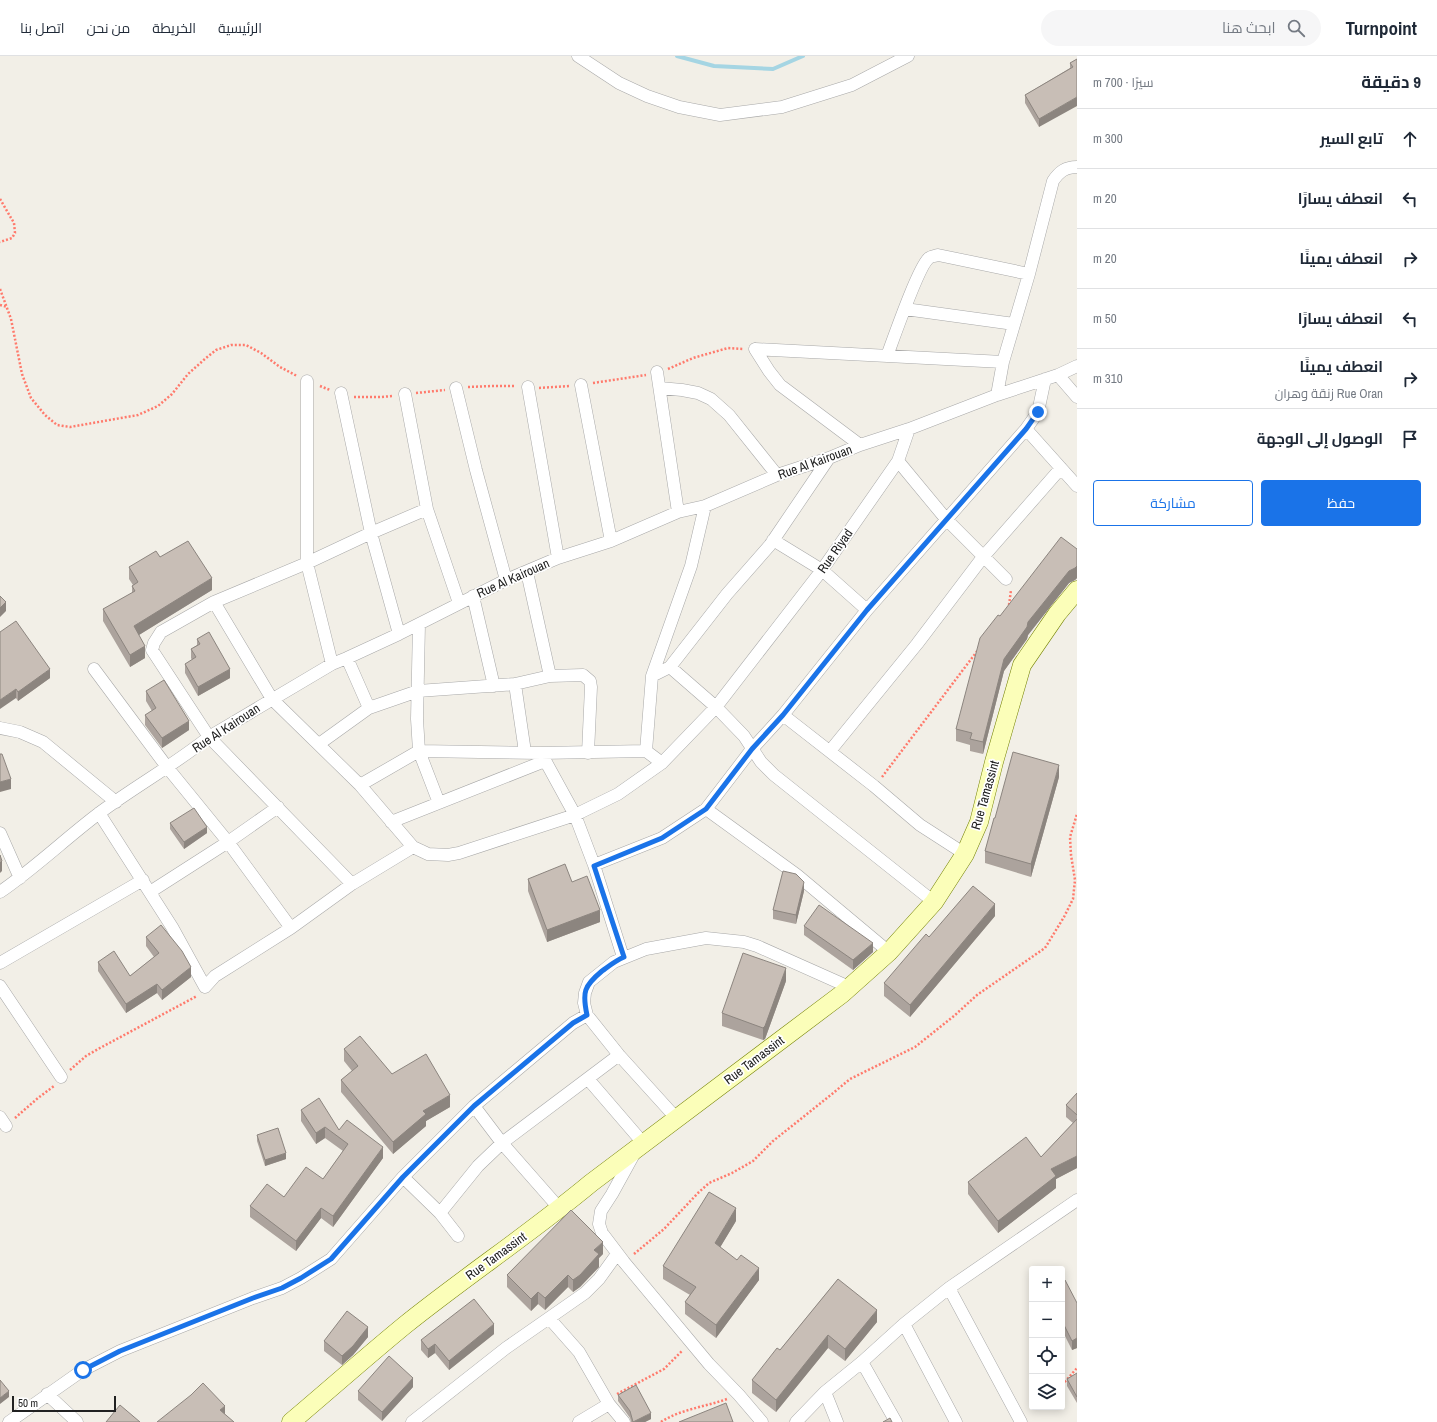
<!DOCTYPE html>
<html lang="ar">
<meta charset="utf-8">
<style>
body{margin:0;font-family:"Archivo Narrow",Cairo,sans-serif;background:#f6f6f7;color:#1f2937;direction:rtl}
.controls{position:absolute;right:12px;bottom:12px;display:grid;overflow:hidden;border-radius:4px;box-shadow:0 2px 10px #0003}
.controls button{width:36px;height:36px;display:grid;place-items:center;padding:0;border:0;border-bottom:1px solid #e0e1e3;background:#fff;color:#1f2937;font:20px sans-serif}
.scale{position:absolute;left:12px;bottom:10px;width:104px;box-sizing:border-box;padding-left:4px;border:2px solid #212121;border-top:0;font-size:11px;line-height:14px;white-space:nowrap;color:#212121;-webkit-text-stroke:3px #fff;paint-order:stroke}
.stop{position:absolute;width:12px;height:12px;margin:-9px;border:3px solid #1a73e8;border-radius:50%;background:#fff}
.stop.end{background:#1a73e8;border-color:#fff;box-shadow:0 1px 4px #0008}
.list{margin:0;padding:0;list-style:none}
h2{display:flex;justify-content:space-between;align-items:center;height:52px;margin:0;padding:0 16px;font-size:17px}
h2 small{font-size:13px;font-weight:400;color:#747a83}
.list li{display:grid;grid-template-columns:26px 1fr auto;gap:12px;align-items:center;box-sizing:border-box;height:60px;padding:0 16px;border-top:1px solid #e0e1e3}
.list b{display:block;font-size:15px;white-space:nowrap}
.list p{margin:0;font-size:13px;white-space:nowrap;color:#747a83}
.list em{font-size:13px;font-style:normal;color:#747a83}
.actions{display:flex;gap:8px;padding:12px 16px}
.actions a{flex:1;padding:9px 0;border:1px solid #1a73e8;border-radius:4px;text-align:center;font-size:14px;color:#1a73e8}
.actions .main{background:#1a73e8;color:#fff}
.icon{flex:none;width:22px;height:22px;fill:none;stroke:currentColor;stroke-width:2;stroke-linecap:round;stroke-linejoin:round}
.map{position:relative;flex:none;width:1077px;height:1366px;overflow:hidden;direction:ltr}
header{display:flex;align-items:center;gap:24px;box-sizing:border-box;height:56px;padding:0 20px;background:#fff;border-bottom:1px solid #e0e1e3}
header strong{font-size:19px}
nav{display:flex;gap:22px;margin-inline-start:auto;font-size:14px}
.search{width:280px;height:36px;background:#f6f6f7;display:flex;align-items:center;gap:10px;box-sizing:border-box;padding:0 14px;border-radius:22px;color:#747a83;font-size:15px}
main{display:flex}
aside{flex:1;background:#fff}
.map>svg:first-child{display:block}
</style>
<header>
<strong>Turnpoint</strong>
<div class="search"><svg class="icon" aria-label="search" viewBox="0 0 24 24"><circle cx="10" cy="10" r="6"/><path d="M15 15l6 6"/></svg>ابحث هنا</div>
<nav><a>الرئيسية</a><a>الخريطة</a><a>من نحن</a><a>اتصل بنا</a></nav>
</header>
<main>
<aside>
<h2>9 دقيقة<small>سيرًا · 700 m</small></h2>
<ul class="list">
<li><svg class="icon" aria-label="ahead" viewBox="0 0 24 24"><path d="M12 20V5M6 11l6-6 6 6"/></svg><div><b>تابع السير</b></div><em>300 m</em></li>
<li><svg class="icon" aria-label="left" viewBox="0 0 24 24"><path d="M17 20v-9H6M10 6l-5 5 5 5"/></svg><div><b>انعطف يسارًا</b></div><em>20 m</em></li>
<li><svg class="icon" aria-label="right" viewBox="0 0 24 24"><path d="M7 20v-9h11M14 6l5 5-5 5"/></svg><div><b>انعطف يمينًا</b></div><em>20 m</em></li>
<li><svg class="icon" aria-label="left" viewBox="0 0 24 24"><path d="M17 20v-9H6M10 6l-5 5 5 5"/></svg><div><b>انعطف يسارًا</b></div><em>50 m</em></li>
<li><svg class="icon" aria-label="right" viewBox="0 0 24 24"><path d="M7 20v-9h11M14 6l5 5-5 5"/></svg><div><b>انعطف يمينًا</b><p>Rue Oran زنقة وهران</p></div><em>310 m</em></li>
<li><svg class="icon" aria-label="arrive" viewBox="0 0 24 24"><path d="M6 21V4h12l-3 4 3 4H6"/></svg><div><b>الوصول إلى الوجهة</b></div></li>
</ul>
<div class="actions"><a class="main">حفظ</a><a>مشاركة</a></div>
</aside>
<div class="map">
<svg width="1077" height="1366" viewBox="0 0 1077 1366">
<rect width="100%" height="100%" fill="#f2efe7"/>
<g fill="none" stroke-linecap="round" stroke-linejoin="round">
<path stroke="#a5d5e3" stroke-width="4" d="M 677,0 L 714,10 L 773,13 L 803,0"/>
<defs>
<path id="minor" d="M 578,0 L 619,27 L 647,40 L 679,51 L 720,59 L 782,51 L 852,29 L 908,0
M 905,253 L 1014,268
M 755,293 L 1003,306
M 755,293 L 769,315 L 780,329 L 860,389
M 887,300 C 893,284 919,209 929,202 C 931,200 935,200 938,199 L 1029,218
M 657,316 L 678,456
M 1058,319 L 1077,341
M 307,325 L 307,507 L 371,477 L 427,453
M 581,329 L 611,485
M 528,331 L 558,502
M 456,332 L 476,414 L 506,524
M 660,332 L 682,334 L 698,337 L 711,343 L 729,359 L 777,419
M 341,337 L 371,477 L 399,578
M 405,338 L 427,453 L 459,547
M 997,339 L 1003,306 L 1029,218 L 1053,125 C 1059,116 1065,111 1077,111
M 1026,373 L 1077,430
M 898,405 L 946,463 L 1006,523
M 773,484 L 822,514 L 867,554
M 527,516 L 550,620
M 473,540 L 494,630
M 214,546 L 272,643 L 360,729 L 413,791 L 428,798 L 448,799 L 459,797 L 575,759 L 618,738 L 662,707 L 716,651 L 822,514 L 898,405 L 909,373
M 419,568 L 417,663 L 419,695 L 439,747
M 347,602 L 369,652
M 332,608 L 307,507 L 214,546 L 161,576 L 154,587 L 152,594 L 209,681 L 352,828
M 670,611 L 716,651 L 744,680 L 761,706 L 774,719 L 934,846
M 94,613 L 167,711 L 228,786 L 291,872
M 652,620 L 670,611 L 727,538 L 770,489 L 829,402
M 515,628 L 525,696
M 783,659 L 874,730 L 920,769 L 965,798
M 0,672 L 20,676 L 43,686 L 116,746
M 319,688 L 369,652 L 418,635 L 515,628 L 550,620 L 583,619 L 590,625 L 591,631 L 588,697
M 646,695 L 652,620 L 691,510 L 705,450
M 830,695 L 917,588 L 983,501 L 1061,412
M 541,697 L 575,759 L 594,809 L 623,901
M 360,729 L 419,695 L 541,697 L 646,695 L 662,707
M 706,753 L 797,819 L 889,896
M 99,757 L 172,871 L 205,931 L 215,920 L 291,872 L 352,828 L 413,791
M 391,766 L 545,705
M 0,777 L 20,822
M 594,809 L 662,782 L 706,753 L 752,693 L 783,659 L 867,554 L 1026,373 L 1038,356 L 1045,323
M 0,836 C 35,812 65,783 98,758 C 134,731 174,709 209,681 L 332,608 L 347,602 L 399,578 L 506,524 L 558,502 L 611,485 L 678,456 L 705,450 L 777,419 L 829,402 L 860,389 L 909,373 L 997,339 L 1058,319 L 1077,310
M 150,836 L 228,786 L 278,751
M 0,907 L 143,824
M 0,930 L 61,1021
M 588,1023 L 644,1088
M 474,1050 L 502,1087 L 560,1153
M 0,1061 L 6,1070
M 677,1063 L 619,999 L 587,959 L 584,947 L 585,937 L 589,926 L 614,906 L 646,893 L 706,882 L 744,886 L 757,890 L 849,931
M 634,1098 L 612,1138 L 601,1155 L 599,1168 L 602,1177 L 624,1206 L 709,1308 L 739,1339 L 762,1366
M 403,1121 L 440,1157 L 458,1180
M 440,1157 L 478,1110 L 502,1087 L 619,999
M 949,1232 L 1021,1366
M 549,1262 L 579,1296 L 609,1348 L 624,1366
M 904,1268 L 956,1366
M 862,1306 L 896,1366
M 825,1336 L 837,1366
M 47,1338 L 77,1366
M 9,1366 L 83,1314 L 120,1295 L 253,1242 L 282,1232 L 301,1222 L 331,1203 L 403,1121 L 474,1050 L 573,967 L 587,959
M 412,1366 L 506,1292 L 585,1237 L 599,1223 L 617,1198
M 579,1366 L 609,1348
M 796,1366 L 825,1336 L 862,1306 L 904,1268 L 949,1232 L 1077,1144"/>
<path id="secondary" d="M 291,1366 C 329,1334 366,1301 405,1269 C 466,1220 531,1177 591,1127 L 842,938 L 889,896 L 934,846 L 965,798 L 979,766 L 994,706 L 1022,609 L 1057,558 L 1077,534"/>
</defs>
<use href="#minor" stroke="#a8a8a8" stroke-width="13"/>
<use href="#secondary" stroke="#738100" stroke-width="19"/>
<path stroke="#ff7a6c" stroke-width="2.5" stroke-dasharray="2 2" stroke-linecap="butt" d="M 0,143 L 14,167 L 15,177 L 12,182 L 0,186
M 0,233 L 11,263 L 22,318 L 31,342 L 45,359 L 57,369 L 70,371 L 138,359 L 158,350 L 172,338 L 188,318 L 206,302 L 216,294 L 231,289 L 246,289 L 261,297 L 280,311 L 297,320
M 0,249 L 7,251
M 668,313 L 693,302 L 728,292 L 743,293
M 593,327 L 646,319
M 320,330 L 330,334
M 468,331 L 491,330 L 516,330
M 539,332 L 570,330
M 416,337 L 445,334
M 354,341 L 381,341 L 393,340
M 1009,549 L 1011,534
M 882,721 L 978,594
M 70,1014 L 86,1000 L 100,992 L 197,940
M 15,1062 L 38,1042 L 54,1030
M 634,1198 L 664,1173 L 698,1137 L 709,1127 L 732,1117 L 753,1105 L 773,1085 L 832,1038 L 850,1023 L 915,991 L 954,960 L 977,939 L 1045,892 L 1064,861 L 1073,843 L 1075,824 L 1071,799 L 1070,781 L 1077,758
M 1062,1329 L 1077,1312
M 617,1338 L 664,1313 L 682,1295
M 661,1366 C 681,1353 705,1351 727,1343"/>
<use href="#minor" stroke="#fff" stroke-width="12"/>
<use href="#secondary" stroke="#fbfeb9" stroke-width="18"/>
</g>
<path fill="#aca39d" d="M 1077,3 L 1039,71 L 1025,47 L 1025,39 L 1070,12 L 1070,7 Z
M 1077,493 L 1077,522 L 1075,524 L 1069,527 L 1028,579 L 1027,583 L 1004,615 L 983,698 L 970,695 L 970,689 L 956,685 L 956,673 L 1000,560 Z
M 160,501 L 212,534 L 139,579 L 145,602 L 130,611 L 103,565 L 103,553 L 132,537 L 132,530 L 133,529 L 129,523 L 129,511 Z
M 0,576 L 50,622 L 18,645 L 16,642 Z
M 197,583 L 230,622 L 198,640 L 185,617 L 185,608 L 192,604 L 191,602 L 191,593 L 197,589 Z
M 146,635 L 189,674 L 162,692 L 145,669 L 145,659 L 152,655 L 146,645 Z
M 1059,721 L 1031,821 L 985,807 L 985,795 L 995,762 Z
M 170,767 L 207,777 L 184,793 L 170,773 Z
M 528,823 L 600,866 L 547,886 L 528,835 Z
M 804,835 L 796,868 L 773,863 L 773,854 Z
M 995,860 L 910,961 L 884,940 L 884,927 L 929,881 Z
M 804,870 L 873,896 L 853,914 L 804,879 Z
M 146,881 L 191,921 L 162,944 L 157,937 L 126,957 L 98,915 L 98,906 L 130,920 L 154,901 L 146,890 Z
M 786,925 L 765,983 L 763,984 L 722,970 L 722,957 Z
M 344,993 L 392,1018 L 450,1051 L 426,1065 L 426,1070 L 393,1098 L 341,1036 L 341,1024 L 352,1015 L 344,1005 Z
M 1077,1037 L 1077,1112 L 1056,1123 L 1056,1132 L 998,1177 L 968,1138 L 968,1126 L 1041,1101 L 1073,1067 L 1066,1061 L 1066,1049 Z
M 301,1054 L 339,1074 L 383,1102 L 333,1171 L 321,1162 L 296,1195 L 250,1161 L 250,1150 L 284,1141 L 323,1123 L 343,1095 L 325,1082 L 316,1088 L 301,1065 Z
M 257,1079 L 286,1103 L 265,1110 L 257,1085 Z
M 736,1165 L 720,1191 L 759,1224 L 716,1282 L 685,1258 L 685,1246 L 690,1239 L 663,1223 L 663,1210 Z
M 603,1198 L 599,1202 L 599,1211 L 580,1231 L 573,1236 L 568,1231 L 545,1254 L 538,1248 L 531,1255 L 507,1231 L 507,1219 Z
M 838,1223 L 877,1266 L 845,1305 L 828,1292 L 776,1356 L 752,1337 L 752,1324 L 780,1294 Z
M 1062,1226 L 1077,1247 L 1077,1292 L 1072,1294 L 1062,1274 Z
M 494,1278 L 449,1314 L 435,1297 L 428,1302 L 421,1294 L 421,1284 Z
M 368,1281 L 353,1299 L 342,1309 L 324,1295 L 324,1285 Z
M 1077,1317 L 1077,1347 L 1067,1330 L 1067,1323 Z
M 413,1331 L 382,1365 L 358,1344 L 358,1335 Z
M 618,1339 L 651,1363 L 645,1366 L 631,1366 L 630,1362 L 618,1345 Z"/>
<path fill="#8c857f" d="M 1077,41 L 1077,50 L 1039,71 L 1039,63 Z
M 1077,510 L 1077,522 L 1075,524 L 1069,527 L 1028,579 L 1027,583 L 1004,615 L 983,698 L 983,686 L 1004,603 L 1028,566 L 1069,515 Z
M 212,522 L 212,534 L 134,582 L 134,570 Z
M 6,546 L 6,555 L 0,561 L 0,552 Z
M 145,590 L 145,602 L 130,611 L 130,599 Z
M 50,613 L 50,622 L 18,645 L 18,636 Z
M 230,613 L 230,622 L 198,640 L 198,631 Z
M 16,633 L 16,642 L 0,653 L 0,644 Z
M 189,665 L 189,674 L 162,692 L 162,682 Z
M 1059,709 L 1059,721 L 1031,821 L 1031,808 Z
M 11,723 L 11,733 L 0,736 L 0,726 Z
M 207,771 L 207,777 L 184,793 L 184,786 Z
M 2,805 L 2,815 L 0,817 L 0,807 Z
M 804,826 L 804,835 L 796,868 L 796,859 Z
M 995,848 L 995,860 L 910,961 L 910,949 Z
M 600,854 L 600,866 L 547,886 L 547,874 Z
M 873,887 L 873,896 L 853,914 L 853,904 Z
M 191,911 L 191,921 L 162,944 L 162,934 Z
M 786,912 L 786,925 L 765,983 L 763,984 L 763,972 Z
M 157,928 L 157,937 L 126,957 L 126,948 Z
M 450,1039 L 450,1051 L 426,1065 L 426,1070 L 393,1098 L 393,1086 L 423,1055 Z
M 325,1071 L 325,1082 L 316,1088 L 316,1077 Z
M 383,1091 L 383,1102 L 333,1171 L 333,1160 Z
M 286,1097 L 286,1103 L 265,1110 L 265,1104 Z
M 1077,1100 L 1077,1112 L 1056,1123 L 1056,1132 L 998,1177 L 998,1165 L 1051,1113 Z
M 321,1152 L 321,1162 L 296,1195 L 296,1185 Z
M 736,1152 L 736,1165 L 715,1200 L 715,1187 Z
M 603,1186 L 603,1198 L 599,1202 L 599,1211 L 580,1231 L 573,1236 L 573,1224 L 594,1194 Z
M 759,1212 L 759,1224 L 716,1282 L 716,1269 Z
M 568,1219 L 568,1231 L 545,1254 L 545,1242 Z
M 538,1236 L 538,1248 L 531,1255 L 531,1243 Z
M 877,1254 L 877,1266 L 845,1305 L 845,1293 Z
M 494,1268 L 494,1278 L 449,1314 L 449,1305 Z
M 368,1271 L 368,1281 L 353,1299 L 342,1309 L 342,1300 Z
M 828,1279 L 828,1292 L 776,1356 L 776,1344 Z
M 1077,1282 L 1077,1292 L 1072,1294 L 1072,1285 Z
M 435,1288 L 435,1297 L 428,1302 L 428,1293 Z
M 413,1322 L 413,1331 L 382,1365 L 382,1356 Z
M 9,1335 L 9,1341 L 0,1348 L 0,1342 Z
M 225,1350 L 225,1361 L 220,1354 Z
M 651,1357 L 651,1363 L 645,1366 L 634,1366 Z"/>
<path fill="#c8beb6" stroke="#8c857f" d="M 1077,3 L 1077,41 L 1039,63 L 1025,39 L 1073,11 L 1070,7 Z
M 1061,481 L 1077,493 L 1077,510 L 1075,512 L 1069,515 L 1028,566 L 1027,571 L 1004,603 L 983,686 L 970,683 L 972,677 L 956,673 L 980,582 L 998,559 L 1000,560 Z
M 188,485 L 212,522 L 134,570 L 145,590 L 130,599 L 103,553 L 135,535 L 132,530 L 138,526 L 129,511 L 156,495 L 160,501 Z
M 0,540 L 6,546 L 0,552 Z
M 16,565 L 50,613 L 18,636 L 16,633 L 0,644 L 0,576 Z
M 209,576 L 230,613 L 198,631 L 185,608 L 196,601 L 191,593 L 200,588 L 197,583 Z
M 164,624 L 189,665 L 162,682 L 145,659 L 156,652 L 146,635 Z
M 1013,696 L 1059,709 L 1031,808 L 985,795 L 994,762 L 995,762 Z
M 0,698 L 2,698 L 11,723 L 0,726 Z
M 194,752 L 207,771 L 184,786 L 170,767 Z
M 0,799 L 2,805 L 0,807 Z
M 565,808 L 572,826 L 587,820 L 600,854 L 547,874 L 528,823 Z
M 783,815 L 796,818 L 804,826 L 796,859 L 773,854 Z
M 973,830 L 995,848 L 910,949 L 884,927 L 926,878 L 929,881 Z
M 819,849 L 873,887 L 853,904 L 804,870 Z
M 161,869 L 182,895 L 191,911 L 162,934 L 157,928 L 126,948 L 98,906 L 114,895 L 130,920 L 159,897 L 146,881 Z
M 743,897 L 786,912 L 765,970 L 763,972 L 722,957 Z
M 360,980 L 392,1018 L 426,998 L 450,1039 L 423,1055 L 426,1058 L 393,1086 L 341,1024 L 358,1010 L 344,993 Z
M 1077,1037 L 1077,1059 L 1066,1049 Z
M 319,1042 L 339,1074 L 347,1064 L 383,1091 L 333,1160 L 321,1152 L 296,1185 L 250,1150 L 267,1128 L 284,1141 L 306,1111 L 323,1123 L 348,1088 L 325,1071 L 316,1077 L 301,1054 Z
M 1077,1063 L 1077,1100 L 1051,1113 L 1056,1120 L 998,1165 L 968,1126 L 1026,1081 L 1041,1101 Z
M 278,1072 L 286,1097 L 265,1104 L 257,1079 Z
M 709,1136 L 736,1152 L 715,1187 L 737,1204 L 741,1199 L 759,1212 L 716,1269 L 685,1246 L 696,1231 L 663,1210 Z
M 571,1154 L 603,1186 L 594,1194 L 599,1198 L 580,1219 L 573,1224 L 568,1219 L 545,1242 L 538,1236 L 531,1243 L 507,1219 Z
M 838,1223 L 877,1254 L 845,1293 L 828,1279 L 776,1344 L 752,1324 L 777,1292 L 780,1294 Z
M 1065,1224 L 1077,1247 L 1077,1282 L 1072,1285 L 1062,1265 L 1062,1226 Z
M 474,1243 L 494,1268 L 449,1305 L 435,1288 L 428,1293 L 421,1284 Z
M 347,1255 L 368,1271 L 353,1290 L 342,1300 L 324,1285 Z
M 389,1300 L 413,1322 L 382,1356 L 358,1335 Z
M 1077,1317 L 1077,1341 L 1067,1323 Z
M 0,1324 L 9,1335 L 0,1342 Z
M 203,1327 L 225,1350 L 220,1354 L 234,1366 L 157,1366 L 191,1339 Z
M 636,1329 L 651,1357 L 633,1366 L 630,1355 L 618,1339 Z
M 726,1347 L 733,1366 L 679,1366 Z
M 120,1349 L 140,1366 L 106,1366 Z
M 890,1362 L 892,1366 L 883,1366 Z"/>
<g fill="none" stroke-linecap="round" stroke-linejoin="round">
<path stroke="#1a73e8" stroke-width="5" d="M 83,1314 L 120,1295 L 253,1242 L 282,1232 L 301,1222 L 331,1203 L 403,1121 L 474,1050 L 573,967 L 587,959 C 582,936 584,930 602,915 C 609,910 615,905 624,901 L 594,810 L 662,782 L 706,753 L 752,693 L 783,659 L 867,554 L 1026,373 L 1038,356"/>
</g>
<g text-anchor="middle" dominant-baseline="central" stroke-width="3.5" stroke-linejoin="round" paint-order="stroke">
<g font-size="13" fill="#212121" stroke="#fff">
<text transform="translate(815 406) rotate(-20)">Rue Al Kairouan</text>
<text transform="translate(835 495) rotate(-55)">Rue Riyad</text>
<text transform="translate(513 522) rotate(-24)">Rue Al Kairouan</text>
<text transform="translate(226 672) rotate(-33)">Rue Al Kairouan</text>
<text transform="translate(985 739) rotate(-74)">Rue Tamassint</text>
<text transform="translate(754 1004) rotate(-37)">Rue Tamassint</text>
<text transform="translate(496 1200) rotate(-36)">Rue Tamassint</text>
</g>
</g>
</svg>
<div class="controls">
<button>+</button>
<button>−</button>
<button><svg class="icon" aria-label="locate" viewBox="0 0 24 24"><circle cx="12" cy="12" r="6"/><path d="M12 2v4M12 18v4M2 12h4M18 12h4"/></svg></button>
<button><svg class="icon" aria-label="layers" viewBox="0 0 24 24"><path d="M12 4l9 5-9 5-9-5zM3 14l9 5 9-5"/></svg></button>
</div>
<div class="scale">50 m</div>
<div class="stop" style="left:83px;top:1314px"></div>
<div class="stop end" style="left:1038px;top:356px"></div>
</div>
</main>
